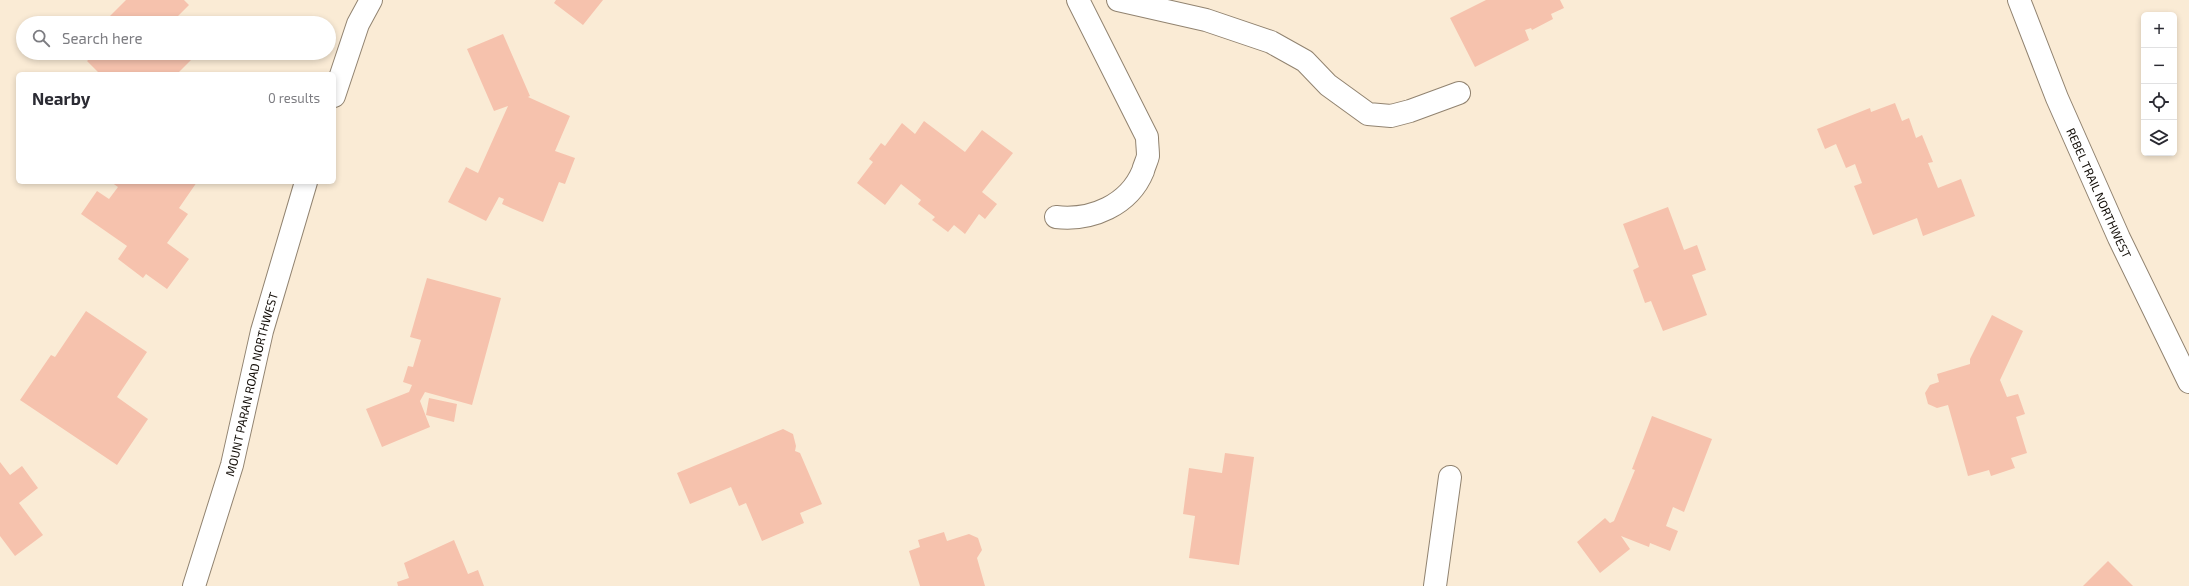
<!DOCTYPE html>
<meta charset="utf-8">
<style>
body{margin:0;font-family:"Exo 2",sans-serif;background:#f2f2f3;color:#2b2b33}
.controls{position:absolute;right:12px;top:12px;display:grid;overflow:hidden;border-radius:6px;box-shadow:0 2px 6px #0003}
.controls button{width:36px;height:36px;display:grid;place-items:center;padding:0;border:0;border-bottom:1px solid #e1e1e2;background:#fff;color:#2b2b33;font:20px sans-serif}
.list{margin:0;padding:0;list-style:none}
h2{display:flex;justify-content:space-between;align-items:center;height:52px;margin:0;padding:0 16px;font-size:17px}
h2 small{font-size:13px;font-weight:400;color:#7c7c81}
.icon{flex:none;width:22px;height:22px;fill:none;stroke:currentColor;stroke-width:2;stroke-linecap:round;stroke-linejoin:round}
.map{position:relative;flex:none;width:2189px;height:586px;overflow:hidden}
.search{position:absolute;background:#fff;box-shadow:0 2px 6px #0003;left:16px;top:16px;width:320px;height:44px;display:flex;align-items:center;gap:10px;box-sizing:border-box;padding:0 14px;border-radius:22px;color:#7c7c81;font-size:15px}
.panel{position:absolute;background:#fff;box-shadow:0 2px 6px #0003;left:16px;top:72px;width:320px;height:112px;border-radius:6px}
.map>svg:first-child{display:block}
</style>
<div class="map">
<svg width="2189" height="586" viewBox="0 0 2189 586">
<rect width="100%" height="100%" fill="#faebd5"/>
<path fill="#f6c2ad" d="M 126,0 L 184,0 L 189,5 L 175,19 L 179,23 L 103,23 Z
M 556,0 L 603,0 L 583,25 L 554,3 Z
M 1486,0 L 1560,0 L 1564,8 L 1551,14 L 1553,19 L 1532,30 L 1531,28 L 1525,30 L 1529,40 L 1475,67 L 1450,18 Z
M 503,34 L 530,96 L 528,97 L 570,116 L 555,151 L 575,158 L 565,184 L 559,182 L 543,222 L 502,204 L 504,199 L 499,197 L 486,221 L 448,202 L 466,167 L 478,173 L 508,106 L 494,111 L 467,49 Z
M 96,53 L 198,53 L 177,74 L 100,74 L 87,61 Z
M 1895,103 L 1902,121 L 1909,118 L 1916,138 L 1922,135 L 1933,162 L 1928,163 L 1938,188 L 1961,179 L 1975,216 L 1923,236 L 1917,218 L 1873,235 L 1854,186 L 1862,183 L 1855,164 L 1846,168 L 1836,144 L 1825,149 L 1817,129 L 1870,108 L 1871,112 Z
M 924,121 L 965,152 L 982,130 L 1013,153 L 982,192 L 997,204 L 985,219 L 979,214 L 965,234 L 954,225 L 948,232 L 932,220 L 935,217 L 918,204 L 921,200 L 901,184 L 885,205 L 857,183 L 873,162 L 869,159 L 881,143 L 885,146 L 902,123 L 915,134 Z
M 111,182 L 197,182 L 179,208 L 188,214 L 167,243 L 189,259 L 167,289 L 146,274 L 143,278 L 118,259 L 127,246 L 81,214 L 97,191 L 109,199 L 118,187 Z
M 1668,207 L 1684,250 L 1697,245 L 1706,270 L 1692,275 L 1707,315 L 1663,331 L 1651,301 L 1645,303 L 1633,270 L 1639,267 L 1623,224 Z
M 427,278 L 501,298 L 472,405 L 425,392 L 420,401 L 430,427 L 382,447 L 366,409 L 409,392 L 412,385 L 403,382 L 408,366 L 413,367 L 421,340 L 410,337 Z
M 86,311 L 147,352 L 117,397 L 148,419 L 117,465 L 20,400 L 51,355 L 55,357 Z
M 1992,315 L 2023,331 L 2000,380 L 2007,397 L 2018,394 L 2025,414 L 2016,417 L 2027,453 L 2011,458 L 2015,468 L 1991,476 L 1989,470 L 1968,476 L 1948,405 L 1937,408 L 1928,404 L 1925,393 L 1930,385 L 1939,382 L 1937,374 L 1970,364 L 1970,359 Z
M 429,398 L 457,404 L 454,422 L 426,415 Z
M 1652,416 L 1712,439 L 1684,512 L 1673,507 L 1666,526 L 1678,531 L 1670,551 L 1650,543 L 1649,547 L 1621,536 L 1630,549 L 1600,573 L 1577,542 L 1605,518 L 1610,523 L 1614,521 L 1635,470 L 1632,469 Z
M 783,429 L 793,434 L 796,446 L 795,451 L 800,453 L 822,504 L 800,513 L 804,523 L 762,541 L 746,503 L 739,506 L 731,487 L 690,504 L 677,473 Z
M 1225,453 L 1254,457 L 1239,565 L 1189,558 L 1195,516 L 1183,514 L 1189,468 L 1222,473 Z
M 0,462 L 10,475 L 22,466 L 38,488 L 19,503 L 43,535 L 15,556 L 0,536 Z
M 944,532 L 947,541 L 969,534 L 978,538 L 982,550 L 977,558 L 985,586 L 920,586 L 909,551 L 920,547 L 918,540 Z
M 454,540 L 468,574 L 478,570 L 484,586 L 398,586 L 397,582 L 409,578 L 404,563 Z
M 2108,561 L 2133,586 L 2083,586 Z"/>
<g fill="none" stroke-linecap="round" stroke-linejoin="round">
<defs>
<g id="minor">
<path d="M 1118,0 L 1206,20 L 1271,42 L 1305,61 L 1328,85 L 1368,114 L 1391,116 L 1410,111 L 1459,93"/>
<path id="s1" d="M 2019,0 L 2057,98 L 2119,238 L 2189,382"/>
<path d="M 1056,217 C 1092,221 1129,205 1143,171 C 1144,166 1147,161 1148,156 C 1148,150 1147,143 1147,137 L 1078,0"/>
<path d="M 1435,586 L 1450,477"/>
</g>
<g id="major">
<path d="M 334,96 L 358,24 L 371,0"/>
<path id="s2" d="M 194,586 L 232,465 L 262,331 L 306,182"/>
</g>
</defs>
<use href="#minor" stroke="#918370" stroke-width="24"/>
<use href="#major" stroke="#918370" stroke-width="24"/>
<use href="#minor" stroke="#fff" stroke-width="22"/>
<use href="#major" stroke="#fff" stroke-width="22"/>
</g>
<g text-anchor="middle" dominant-baseline="central" stroke-width="4" stroke-linejoin="round" paint-order="stroke">
<g font-size="12" fill="#120d07" stroke="#fdfaf6">
<text stroke="none"><textPath href="#s1" startOffset="209">REBEL TRAIL NORTHWEST</textPath></text>
<text stroke="none"><textPath href="#s2" startOffset="210">MOUNT PARAN ROAD NORTHWEST</textPath></text>
</g>
</g>
</svg>
<div class="controls">
<button>+</button>
<button>−</button>
<button><svg class="icon" aria-label="locate" viewBox="0 0 24 24"><circle cx="12" cy="12" r="6"/><path d="M12 2v4M12 18v4M2 12h4M18 12h4"/></svg></button>
<button><svg class="icon" aria-label="layers" viewBox="0 0 24 24"><path d="M12 4l9 5-9 5-9-5zM3 14l9 5 9-5"/></svg></button>
</div>
<div class="search"><svg class="icon" aria-label="search" viewBox="0 0 24 24"><circle cx="10" cy="10" r="6"/><path d="M15 15l6 6"/></svg>Search here</div>
<section class="panel">
<h2>Nearby<small>0 results</small></h2>
<ul class="list">
</ul>
</section>
</div>
